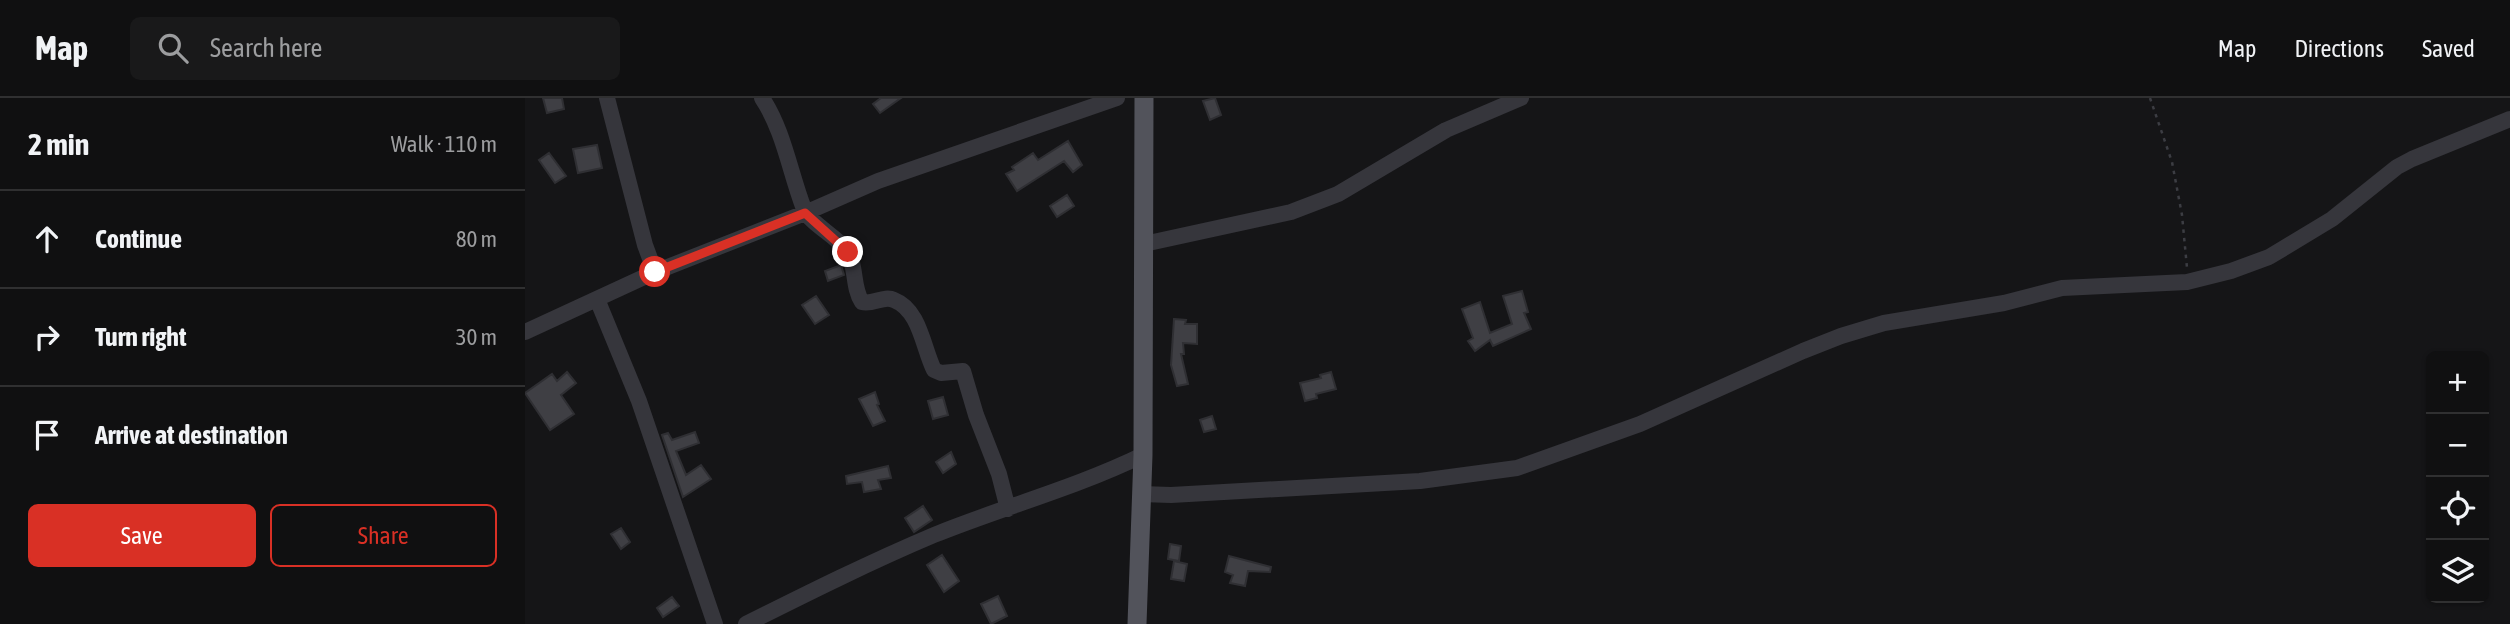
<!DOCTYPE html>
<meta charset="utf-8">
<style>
body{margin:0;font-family:"Asap Condensed",sans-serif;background:#19191a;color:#f1f3f6}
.controls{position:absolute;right:21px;bottom:21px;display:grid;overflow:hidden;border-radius:10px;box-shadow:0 2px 5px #0004}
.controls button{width:63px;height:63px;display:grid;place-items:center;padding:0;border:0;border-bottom:2px solid #303031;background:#101011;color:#f1f3f6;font:35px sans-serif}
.stop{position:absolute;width:21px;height:21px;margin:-16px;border:5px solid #d93025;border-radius:50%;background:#fff}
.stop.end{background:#d93025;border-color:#fff;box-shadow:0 2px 7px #0008}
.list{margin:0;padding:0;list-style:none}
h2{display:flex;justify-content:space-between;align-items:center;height:91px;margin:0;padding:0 28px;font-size:30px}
h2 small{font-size:23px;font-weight:400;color:#9c9d9f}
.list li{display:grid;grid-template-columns:46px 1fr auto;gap:21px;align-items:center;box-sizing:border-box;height:98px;padding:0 28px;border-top:2px solid #303031}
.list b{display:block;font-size:26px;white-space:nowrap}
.list em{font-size:23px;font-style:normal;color:#9c9d9f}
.actions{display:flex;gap:14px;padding:21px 28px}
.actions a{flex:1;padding:16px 0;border:2px solid #d93025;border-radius:10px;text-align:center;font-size:24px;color:#d93025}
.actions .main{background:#d93025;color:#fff}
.icon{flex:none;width:38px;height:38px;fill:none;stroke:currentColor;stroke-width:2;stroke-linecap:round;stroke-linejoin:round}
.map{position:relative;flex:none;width:1985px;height:526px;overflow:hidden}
header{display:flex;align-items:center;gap:42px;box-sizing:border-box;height:98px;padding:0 35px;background:#101011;border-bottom:2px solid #303031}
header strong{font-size:33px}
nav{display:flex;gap:38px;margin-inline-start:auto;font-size:24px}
.search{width:490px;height:63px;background:#19191a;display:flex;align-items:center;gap:18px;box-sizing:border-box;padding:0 24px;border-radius:10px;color:#9c9d9f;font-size:26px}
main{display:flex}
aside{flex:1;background:#101011}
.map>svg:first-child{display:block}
</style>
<header>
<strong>Map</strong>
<div class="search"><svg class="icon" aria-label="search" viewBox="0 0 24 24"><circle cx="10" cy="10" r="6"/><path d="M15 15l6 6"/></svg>Search here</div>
<nav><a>Map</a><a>Directions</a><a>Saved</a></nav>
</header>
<main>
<aside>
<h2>2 min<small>Walk · 110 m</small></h2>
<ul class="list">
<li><svg class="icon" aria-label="ahead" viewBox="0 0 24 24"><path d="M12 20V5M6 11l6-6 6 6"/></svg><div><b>Continue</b></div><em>80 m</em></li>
<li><svg class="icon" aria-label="right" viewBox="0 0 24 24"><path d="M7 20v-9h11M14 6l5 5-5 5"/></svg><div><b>Turn right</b></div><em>30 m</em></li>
<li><svg class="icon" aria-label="arrive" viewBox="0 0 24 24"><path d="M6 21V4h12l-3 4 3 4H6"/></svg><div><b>Arrive at destination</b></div></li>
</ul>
<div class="actions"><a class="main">Save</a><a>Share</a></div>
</aside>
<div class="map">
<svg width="1985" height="526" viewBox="0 0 1985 526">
<rect width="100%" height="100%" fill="#151517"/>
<path fill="#3f3f44" stroke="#2f2f33" stroke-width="2" d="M 18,0 L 37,0 L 39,11 L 22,15 Z
M 356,0 L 376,0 L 355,15 L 348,6 Z
M 690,0 L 696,17 L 685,22 L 678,3 Z
M 543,43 L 557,67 L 548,74 L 539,63 L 492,93 L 481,76 L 489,72 L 487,69 L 508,55 L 513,62 Z
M 72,47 L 77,70 L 53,75 L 48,51 Z
M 24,55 L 41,78 L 30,85 L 14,62 Z
M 542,97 L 549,108 L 532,119 L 525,108 Z
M 316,167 L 319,177 L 303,183 L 300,173 Z
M 997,193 L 1003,214 L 999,215 L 1006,231 L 968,248 L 965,242 L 950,253 L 943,243 L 948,240 L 937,211 L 955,204 L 965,235 L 987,226 L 978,198 Z
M 291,198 L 304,217 L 290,226 L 277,207 Z
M 649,221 L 661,222 L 660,226 L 672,226 L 672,246 L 658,245 L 659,256 L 656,256 L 663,286 L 652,288 L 646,267 Z
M 42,274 L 51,285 L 36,297 L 49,316 L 25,332 L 0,295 L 27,276 L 32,283 Z
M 806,274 L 811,291 L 791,296 L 792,300 L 780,303 L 775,285 L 796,280 L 795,277 Z
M 350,294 L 354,306 L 352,307 L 360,323 L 348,328 L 334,301 Z
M 418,299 L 423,317 L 408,321 L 403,303 Z
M 687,318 L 691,331 L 679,334 L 675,322 Z
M 170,334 L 174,345 L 151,353 L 161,377 L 176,367 L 186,381 L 158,399 L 137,337 L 143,335 L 147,342 Z
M 426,354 L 431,366 L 418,375 L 411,364 Z
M 363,368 L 366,380 L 353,382 L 356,391 L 339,394 L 337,384 L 322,386 L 321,378 Z
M 398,408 L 407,422 L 389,434 L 380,420 Z
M 96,430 L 105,444 L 96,451 L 86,436 Z
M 645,446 L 656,448 L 654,463 L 643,461 Z
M 417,457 L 434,483 L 419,494 L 402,467 Z
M 704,458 L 746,469 L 745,474 L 723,473 L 720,488 L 705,485 L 708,477 L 700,474 Z
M 649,463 L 662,466 L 659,483 L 646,481 Z
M 473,498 L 482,518 L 466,526 L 456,506 Z
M 147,499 L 154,508 L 138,519 L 132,510 Z"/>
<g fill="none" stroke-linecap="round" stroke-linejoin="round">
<path stroke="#3c3d43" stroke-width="2.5" stroke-dasharray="3.5 5" stroke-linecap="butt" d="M 1625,0 L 1647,64 L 1657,117 L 1662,170"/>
<path stroke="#36363c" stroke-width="16" d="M 82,0 L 120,147 L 130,174
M 237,0 C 259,33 265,75 279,111 C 285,126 312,138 322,153 C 332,168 327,189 337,204 C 348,207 359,197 369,202 C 395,212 398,250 409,272 L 416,275 L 438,273 L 451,317 L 474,376 L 483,411
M 619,146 L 766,114 L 813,96 L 921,32 L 996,0
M 72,201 L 114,303 L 190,526
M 0,234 L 130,174 L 280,115 L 353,83 L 592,0
M 616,396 L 646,397 L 895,383 L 992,370 L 1115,326 L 1278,253 L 1316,238 L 1359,225 L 1479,205 L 1537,190 L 1662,184 L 1706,173 L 1744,159 L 1807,121 L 1872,69 L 1887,61 L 1985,21
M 221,526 C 283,495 345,464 409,437 C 478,409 550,390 618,357"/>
<path stroke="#52535b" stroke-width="19" d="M 612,526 L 618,357 L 619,0"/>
</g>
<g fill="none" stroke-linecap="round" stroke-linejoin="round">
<path stroke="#d93025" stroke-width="9" d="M 130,174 L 280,115 L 323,154"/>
</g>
</svg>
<div class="controls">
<button>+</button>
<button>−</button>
<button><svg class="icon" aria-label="locate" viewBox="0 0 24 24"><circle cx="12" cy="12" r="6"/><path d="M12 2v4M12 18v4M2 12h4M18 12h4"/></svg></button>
<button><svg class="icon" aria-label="layers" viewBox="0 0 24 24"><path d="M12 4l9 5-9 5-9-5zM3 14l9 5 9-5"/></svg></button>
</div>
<div class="stop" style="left:130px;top:174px"></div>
<div class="stop end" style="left:323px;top:154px"></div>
</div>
</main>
